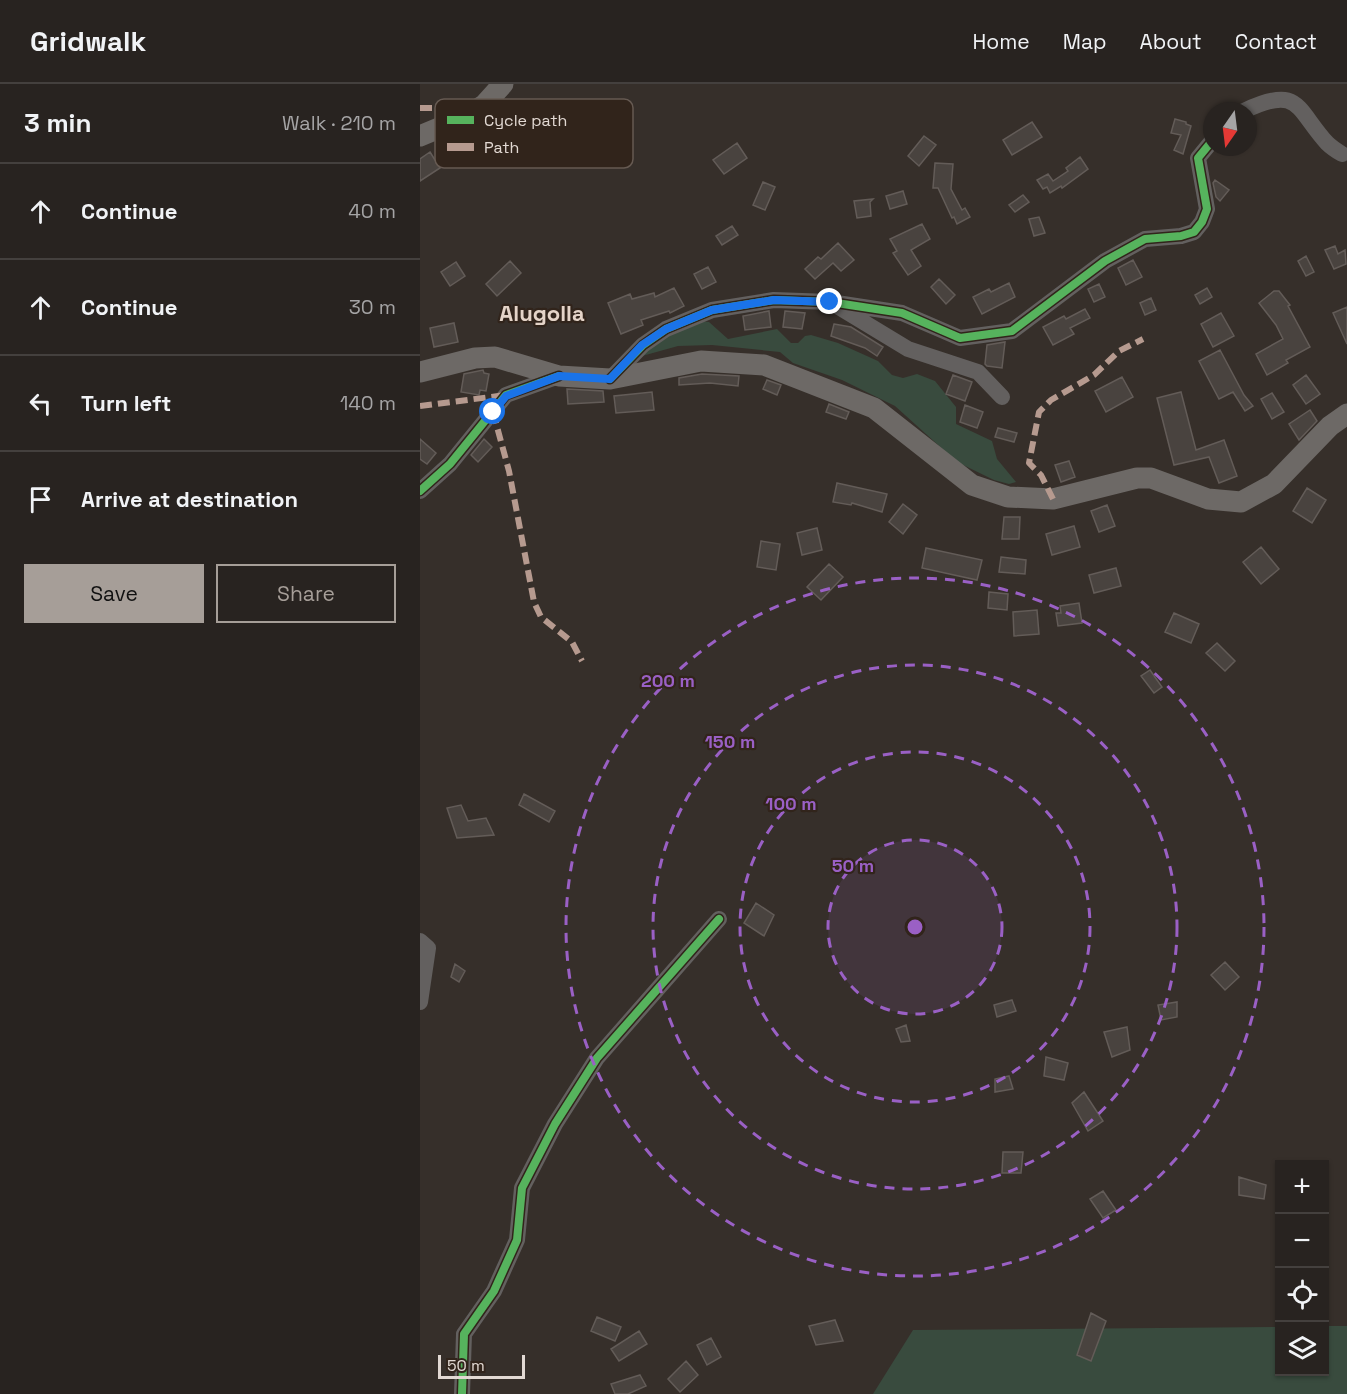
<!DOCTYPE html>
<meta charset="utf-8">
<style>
body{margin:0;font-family:"Space Grotesk",sans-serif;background:#302b29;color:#f1f3f6}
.controls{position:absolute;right:18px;bottom:18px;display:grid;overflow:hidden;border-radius:0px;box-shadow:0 2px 4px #0004}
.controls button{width:54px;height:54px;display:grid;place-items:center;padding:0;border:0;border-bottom:2px solid #44403e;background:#282320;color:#f1f3f6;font:30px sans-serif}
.compass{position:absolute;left:783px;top:18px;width:54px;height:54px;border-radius:50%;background:#282320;box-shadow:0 2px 4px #0004;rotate:194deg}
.scale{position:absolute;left:18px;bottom:15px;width:87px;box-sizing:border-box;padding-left:6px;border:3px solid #e2d9d3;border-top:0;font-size:16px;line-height:21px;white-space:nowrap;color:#e2d9d3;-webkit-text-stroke:4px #31241b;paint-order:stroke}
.stop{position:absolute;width:18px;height:18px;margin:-14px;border:4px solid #1a73e8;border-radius:50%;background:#fff}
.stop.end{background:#1a73e8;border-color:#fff;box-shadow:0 2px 6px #0008}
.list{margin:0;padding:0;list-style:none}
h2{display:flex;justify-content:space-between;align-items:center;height:78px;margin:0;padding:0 24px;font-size:26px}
h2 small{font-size:20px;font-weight:400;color:#a5a4a5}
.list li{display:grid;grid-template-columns:39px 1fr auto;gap:18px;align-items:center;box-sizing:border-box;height:96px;padding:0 24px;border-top:2px solid #44403e}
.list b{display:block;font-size:22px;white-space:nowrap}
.list em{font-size:20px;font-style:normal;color:#a5a4a5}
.actions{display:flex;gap:12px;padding:18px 24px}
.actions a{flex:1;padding:14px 0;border:2px solid #a69e98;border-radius:0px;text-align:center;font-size:21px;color:#a69e98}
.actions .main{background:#a69e98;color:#111}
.icon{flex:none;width:33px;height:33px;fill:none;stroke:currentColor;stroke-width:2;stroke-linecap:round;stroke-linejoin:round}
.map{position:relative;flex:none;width:927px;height:1310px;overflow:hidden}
header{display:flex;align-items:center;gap:36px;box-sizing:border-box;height:84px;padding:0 30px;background:#282320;border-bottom:2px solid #44403e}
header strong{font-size:28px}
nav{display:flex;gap:33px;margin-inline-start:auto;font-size:21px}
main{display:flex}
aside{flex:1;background:#282320}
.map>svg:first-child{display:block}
</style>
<header>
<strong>Gridwalk</strong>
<nav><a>Home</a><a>Map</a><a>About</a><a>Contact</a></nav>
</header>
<main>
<aside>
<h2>3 min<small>Walk · 210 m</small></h2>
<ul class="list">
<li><svg class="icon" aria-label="ahead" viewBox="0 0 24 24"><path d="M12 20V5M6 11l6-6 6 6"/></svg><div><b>Continue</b></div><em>40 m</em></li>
<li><svg class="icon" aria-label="ahead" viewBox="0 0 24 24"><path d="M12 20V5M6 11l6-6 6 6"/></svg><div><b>Continue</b></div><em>30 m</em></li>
<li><svg class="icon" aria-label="left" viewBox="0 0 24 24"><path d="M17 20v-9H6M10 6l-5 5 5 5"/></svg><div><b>Turn left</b></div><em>140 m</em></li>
<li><svg class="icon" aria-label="arrive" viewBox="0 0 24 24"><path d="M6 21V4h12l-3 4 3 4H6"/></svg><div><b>Arrive at destination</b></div></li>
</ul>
<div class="actions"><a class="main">Save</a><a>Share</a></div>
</aside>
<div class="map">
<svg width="927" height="1310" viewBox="0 0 927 1310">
<rect width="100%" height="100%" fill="#362f2a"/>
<path fill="#394b3e" d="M 279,237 L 289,238 L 308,255 L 357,245 L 371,259 L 378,259 L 385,252 L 391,251 L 418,259 L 458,277 L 472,291 L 483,294 L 497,290 L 515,297 L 536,323 L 536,340 L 572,357 L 577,375 L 596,398 L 589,400 L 574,396 L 537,378 L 475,322 L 422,296 L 373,279 L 360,268 L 292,261 L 258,262 L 222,272 L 212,271 Z
M 905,1242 L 927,1242 L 927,1310 L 453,1310 L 493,1246 L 859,1243 L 860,1288 L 904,1288 Z"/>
<path fill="#49433f" stroke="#635c58" stroke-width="1.5" d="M 755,35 L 766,38 L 766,40 L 771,42 L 763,70 L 754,66 L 761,51 L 751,49 Z
M 612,38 L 622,53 L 592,71 L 583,56 Z
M 504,52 L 516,61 L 499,82 L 488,72 Z
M 317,59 L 327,74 L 304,90 L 293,76 Z
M 10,68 L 20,84 L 0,97 L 0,75 Z
M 660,73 L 668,85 L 642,104 L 641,102 L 630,109 L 627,103 L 623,105 L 617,96 L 628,90 L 633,97 L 648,87 L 646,84 Z
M 515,79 L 533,80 L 531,105 L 542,126 L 545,124 L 550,133 L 537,140 L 534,133 L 532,134 L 518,104 L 513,104 Z
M 795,96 L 809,106 L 800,117 L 796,113 L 793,99 Z
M 343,98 L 355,103 L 345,126 L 333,121 Z
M 483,107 L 487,120 L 470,125 L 466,112 Z
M 603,111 L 609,118 L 595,128 L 589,121 Z
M 453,115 L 450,118 L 451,132 L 437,134 L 434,117 Z
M 619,133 L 625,149 L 614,152 L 609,135 Z
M 502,140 L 510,155 L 491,166 L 501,182 L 488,191 L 473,169 L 477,167 L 470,155 Z
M 312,142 L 318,151 L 302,161 L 296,152 Z
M 418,159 L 434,176 L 421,187 L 413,179 L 395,195 L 385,185 L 398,173 L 401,175 Z
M 915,162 L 918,170 L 925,166 L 926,180 L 914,185 L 905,166 Z
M 886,172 L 894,188 L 886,192 L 878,177 Z
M 713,176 L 722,193 L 706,201 L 698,184 Z
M 90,177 L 101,189 L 77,212 L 66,200 Z
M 36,178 L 45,192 L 30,202 L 21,188 Z
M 288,183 L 296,198 L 282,205 L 274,190 Z
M 519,195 L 535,211 L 526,220 L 511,203 Z
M 589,199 L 595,213 L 562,230 L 553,213 L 569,205 L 571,208 Z
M 679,200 L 685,213 L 674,218 L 668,205 Z
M 254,204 L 264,222 L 250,229 L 249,227 L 221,236 L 223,241 L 201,250 L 188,219 L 210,210 L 212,215 L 234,209 L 235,213 Z
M 787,204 L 792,213 L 780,220 L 775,211 Z
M 854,207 L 859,207 L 870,221 L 868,222 L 890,263 L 866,276 L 868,279 L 847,291 L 836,270 L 863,255 L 856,241 L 839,219 Z
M 731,214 L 736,226 L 725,231 L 720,219 Z
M 927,223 L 927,260 L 913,229 Z
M 665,225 L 670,234 L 650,244 L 654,250 L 633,261 L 623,243 L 644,232 L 646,235 Z
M 349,227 L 351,243 L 325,246 L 323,232 Z
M 365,227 L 385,229 L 382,245 L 363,243 Z
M 801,229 L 814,252 L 793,263 L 781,240 Z
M 34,239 L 38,258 L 14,263 L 10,244 Z
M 414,240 L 431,243 L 463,263 L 457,272 L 445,264 L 411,252 Z
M 585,258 L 582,284 L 567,282 L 565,280 L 567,261 Z
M 800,266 L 824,311 L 833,322 L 825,327 L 813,308 L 799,315 L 779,277 Z
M 63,286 L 64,289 L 69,290 L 66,307 L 60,306 L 59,311 L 41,308 L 44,290 Z
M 282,290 L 319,292 L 318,302 L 290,299 L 259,301 L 259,294 Z
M 533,291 L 552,298 L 545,317 L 526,310 Z
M 886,291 L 900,310 L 886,320 L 873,301 Z
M 702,293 L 713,313 L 686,328 L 675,307 Z
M 347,296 L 361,301 L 357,311 L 343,305 Z
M 147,305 L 183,307 L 184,318 L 148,320 Z
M 232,308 L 234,326 L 196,329 L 194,312 Z
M 761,308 L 776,366 L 804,356 L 817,392 L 799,399 L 789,373 L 754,381 L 737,314 Z
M 852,309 L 864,328 L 852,335 L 841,315 Z
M 409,320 L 429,328 L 426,335 L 406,328 Z
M 545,321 L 563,328 L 557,344 L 540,338 Z
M 890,326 L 897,337 L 879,356 L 869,340 Z
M 578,344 L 597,349 L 594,358 L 575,353 Z
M 0,355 L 16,369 L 7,380 L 0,375 Z
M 64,355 L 72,363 L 58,378 L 51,371 Z
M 649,377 L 655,393 L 641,398 L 635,381 Z
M 417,399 L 467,410 L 462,428 L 432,419 L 431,421 L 413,418 Z
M 887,404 L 906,416 L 892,439 L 873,427 Z
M 483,420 L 497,431 L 483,450 L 469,438 Z
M 687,421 L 695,442 L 679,448 L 671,427 Z
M 584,433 L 600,433 L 599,455 L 582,455 Z
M 654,442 L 660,463 L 632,471 L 626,450 Z
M 397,444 L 402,466 L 382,471 L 377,449 Z
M 341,457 L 360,460 L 356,486 L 337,483 Z
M 841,463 L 859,485 L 841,500 L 823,478 Z
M 506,464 L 562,476 L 557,496 L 502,484 Z
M 581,473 L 606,476 L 605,490 L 579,488 Z
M 409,480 L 423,493 L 401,516 L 387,503 Z
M 696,484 L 701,502 L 674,509 L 669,491 Z
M 569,508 L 588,510 L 587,526 L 568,524 Z
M 659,519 L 662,539 L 638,542 L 636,529 L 641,529 L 640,522 Z
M 617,526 L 619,550 L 594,552 L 593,528 Z
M 754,529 L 779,540 L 771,559 L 745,548 Z
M 797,559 L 815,577 L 805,587 L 786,569 Z
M 730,586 L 742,603 L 734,609 L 721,592 Z
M 104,710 L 135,727 L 129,738 L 99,721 Z
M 41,721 L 48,737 L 66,734 L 74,751 L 37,754 L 27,724 Z
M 336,819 L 354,831 L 344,852 L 324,839 Z
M 805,878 L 819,893 L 805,906 L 791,891 Z
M 35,880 L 45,887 L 39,898 L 31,893 Z
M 592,916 L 596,927 L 577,933 L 574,921 Z
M 757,918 L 757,933 L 741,936 L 738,921 Z
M 486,941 L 490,957 L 481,958 L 476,945 Z
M 707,943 L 710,966 L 692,973 L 684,948 Z
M 626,973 L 648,979 L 644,996 L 624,992 Z
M 589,992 L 593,1005 L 575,1008 L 575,995 Z
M 664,1008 L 683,1037 L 668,1047 L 652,1019 Z
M 583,1068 L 603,1068 L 601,1089 L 582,1089 Z
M 819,1093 L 846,1101 L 844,1115 L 819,1111 Z
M 683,1107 L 696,1126 L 683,1134 L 670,1115 Z
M 671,1229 L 686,1237 L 671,1277 L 657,1271 Z
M 177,1233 L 201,1243 L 195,1257 L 171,1247 Z
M 415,1236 L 423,1257 L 396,1261 L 389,1242 Z
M 219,1247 L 227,1260 L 199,1277 L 191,1265 Z
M 291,1254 L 301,1273 L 287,1281 L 277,1261 Z
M 266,1277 L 278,1291 L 260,1308 L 248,1295 Z
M 220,1291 L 226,1302 L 208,1310 L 195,1310 L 191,1300 Z"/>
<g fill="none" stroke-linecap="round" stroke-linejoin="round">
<path stroke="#63605f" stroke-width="16" d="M 824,27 C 880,0 876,25 907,59 C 911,63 917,67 922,70
M 417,222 L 488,265 L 558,288 L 582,313
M 190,295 L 223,261 L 246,245 L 292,226 L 354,216 L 410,218 L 482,229 L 540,254 L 592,247 L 685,177 L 725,155 L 761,152 L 774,148 L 782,138 L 787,125 L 778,74 L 792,57
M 0,407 L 30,380 L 86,311 L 139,292
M 0,857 L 8,864 L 0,918
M 42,1310 L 44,1250 L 74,1207 L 97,1156 L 102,1104 L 135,1040 L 177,974 L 299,835"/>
<path stroke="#6d6966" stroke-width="21" d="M 0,52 L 43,34 L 64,21 L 83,0
M 0,288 L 55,274 L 75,273 L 139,292 L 190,295 L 281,277 L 344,281 L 454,324 L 552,401 L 588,413 L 633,415 L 717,394 L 731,394 L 788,415 L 821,418 L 854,400 L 910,342 L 927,330"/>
<path stroke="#b69a8f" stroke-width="6" stroke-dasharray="12 6" stroke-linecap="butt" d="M 0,24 L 29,24 L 43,34
M 0,322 L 86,311
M 73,328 L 89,387 L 114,518 L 121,533 L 152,558 L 162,577
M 633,415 L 621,391 L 609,379 L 619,328 L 631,316 L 674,291 L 699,267 L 723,255"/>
<defs>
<path id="cycleway" d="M 190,295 L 223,261 L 246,245 L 292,226 L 354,216 L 410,218 L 482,229 L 540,254 L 592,247 L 685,177 L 725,155 L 761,152 L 774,148 L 782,138 L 787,125 L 778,74 L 792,57
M 0,407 L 30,380 L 86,311 L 139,292
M 42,1310 L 44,1250 L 74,1207 L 97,1156 L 102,1104 L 135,1040 L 177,974 L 299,835"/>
</defs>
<use href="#cycleway" stroke="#31241b" stroke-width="11"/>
<use href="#cycleway" stroke="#56b35d" stroke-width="8"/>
</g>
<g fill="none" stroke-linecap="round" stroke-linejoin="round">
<path stroke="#1a73e8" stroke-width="8" d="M 73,328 L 86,312 L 139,292 L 190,295 L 222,261 L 246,245 L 292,226 L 354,216 L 410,218"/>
</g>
<circle cx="495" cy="843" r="87" fill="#9a60c5" fill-opacity=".12"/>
<g fill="none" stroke="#9a60c5" stroke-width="3" stroke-dasharray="10 8">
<circle cx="495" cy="843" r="87"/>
<circle cx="495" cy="843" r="175"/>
<circle cx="495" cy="843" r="262"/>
<circle cx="495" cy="843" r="349"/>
</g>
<g text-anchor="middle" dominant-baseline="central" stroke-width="4.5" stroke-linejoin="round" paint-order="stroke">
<g font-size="22" font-weight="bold" fill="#e4d4c8" stroke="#31241b">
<text x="122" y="229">Alugolla</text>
</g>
</g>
<rect x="15" y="15" width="198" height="69" rx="9" fill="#31241b" stroke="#665a52" stroke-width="1.5"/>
<rect x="27" y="32" width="27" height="8" fill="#56b35d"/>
<rect x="27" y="59" width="27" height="8" fill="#b69a8f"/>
<g font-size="16" fill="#e2d9d3">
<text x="64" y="42">Cycle path</text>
<text x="64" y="69">Path</text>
</g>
<circle cx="495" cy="843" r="9" fill="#9a60c5" stroke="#31241b" stroke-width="3"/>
<g font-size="18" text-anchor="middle" font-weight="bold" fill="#9a60c5" stroke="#31241b" stroke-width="4.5" stroke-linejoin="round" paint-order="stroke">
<text x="248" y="603">200 m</text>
<text x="310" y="664">150 m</text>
<text x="371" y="726">100 m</text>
<text x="433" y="788">50 m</text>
</g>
</svg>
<div class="controls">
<button>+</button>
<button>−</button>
<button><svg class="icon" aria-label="locate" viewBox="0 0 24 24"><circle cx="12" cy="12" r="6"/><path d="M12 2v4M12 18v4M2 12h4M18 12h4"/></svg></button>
<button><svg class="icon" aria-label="layers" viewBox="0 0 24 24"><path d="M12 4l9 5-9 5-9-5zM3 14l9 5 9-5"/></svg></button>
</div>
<svg class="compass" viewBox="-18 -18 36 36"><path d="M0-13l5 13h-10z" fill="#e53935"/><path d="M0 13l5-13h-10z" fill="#a5a4a5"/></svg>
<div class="scale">50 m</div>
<div class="stop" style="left:73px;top:328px"></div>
<div class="stop end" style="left:410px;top:218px"></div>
</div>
</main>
